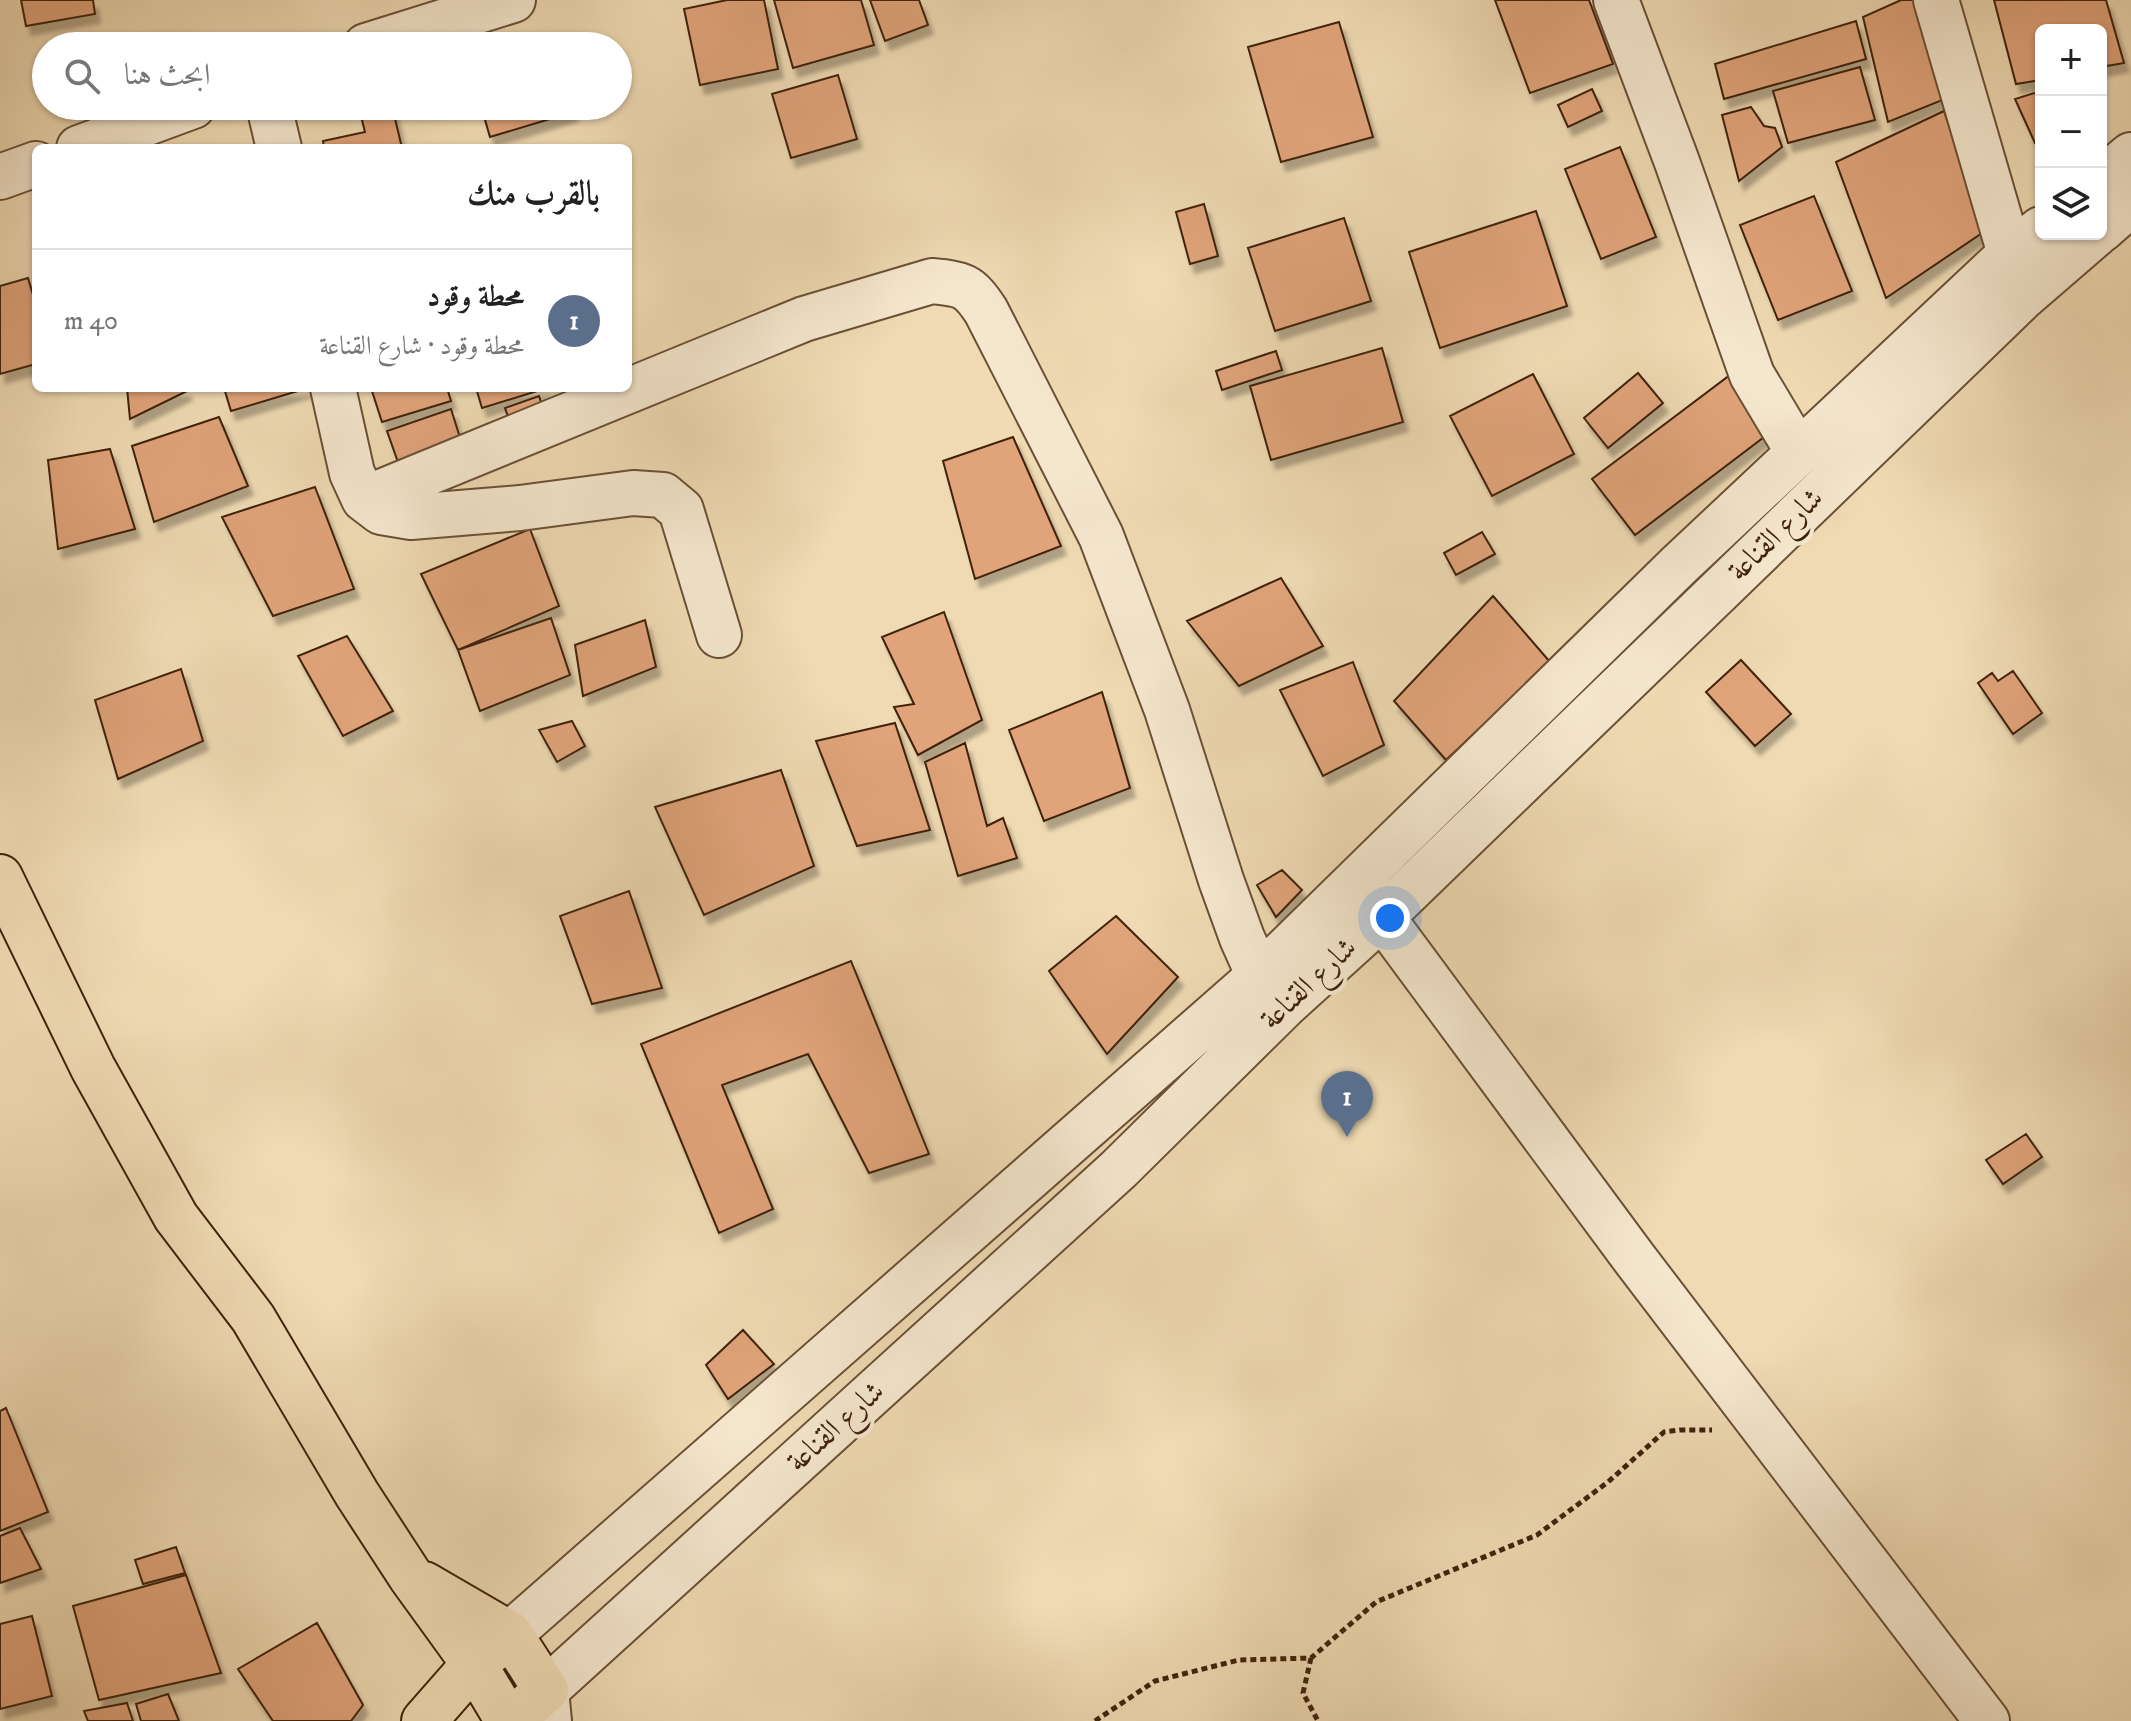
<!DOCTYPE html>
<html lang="ar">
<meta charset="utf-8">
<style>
body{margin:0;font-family:"IM FELL DW Pica",Amiri,serif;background:#f2f2f2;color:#222;direction:rtl}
.controls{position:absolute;right:24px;top:24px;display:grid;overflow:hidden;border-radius:12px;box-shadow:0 2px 6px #0004}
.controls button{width:72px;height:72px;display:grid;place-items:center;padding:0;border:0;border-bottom:2px solid #e0e0e0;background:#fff;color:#222;font:40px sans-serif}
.you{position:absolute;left:1390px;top:918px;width:28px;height:28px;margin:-20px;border:6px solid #fff;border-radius:50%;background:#1a73e8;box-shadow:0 0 0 12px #1a73e833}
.badge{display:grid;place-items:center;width:52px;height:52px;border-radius:50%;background:#db2777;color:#fff;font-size:26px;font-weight:700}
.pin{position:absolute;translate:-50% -66px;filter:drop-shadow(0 2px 4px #0008)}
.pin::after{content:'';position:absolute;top:42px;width:28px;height:24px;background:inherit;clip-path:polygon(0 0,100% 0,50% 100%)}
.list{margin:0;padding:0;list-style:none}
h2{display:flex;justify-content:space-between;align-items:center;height:104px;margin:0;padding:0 32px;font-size:34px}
h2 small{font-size:26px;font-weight:400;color:#767676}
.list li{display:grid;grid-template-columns:52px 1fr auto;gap:24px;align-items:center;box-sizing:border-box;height:144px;padding:0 32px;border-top:2px solid #e0e0e0}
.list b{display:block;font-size:30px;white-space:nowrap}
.list p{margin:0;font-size:26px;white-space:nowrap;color:#767676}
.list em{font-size:26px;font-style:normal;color:#767676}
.icon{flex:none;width:44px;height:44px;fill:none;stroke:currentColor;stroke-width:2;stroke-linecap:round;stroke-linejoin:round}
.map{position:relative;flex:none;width:2131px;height:1721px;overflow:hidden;direction:ltr}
.search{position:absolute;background:#fff;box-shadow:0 2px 6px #0004;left:32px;top:32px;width:600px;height:88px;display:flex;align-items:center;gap:20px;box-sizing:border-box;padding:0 28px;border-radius:44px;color:#767676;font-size:30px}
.panel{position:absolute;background:#fff;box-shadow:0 2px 6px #0004;left:32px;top:144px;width:600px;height:248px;border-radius:12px;direction:rtl}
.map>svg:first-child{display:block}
</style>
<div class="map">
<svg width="2131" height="1721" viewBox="0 0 2131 1721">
<defs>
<filter id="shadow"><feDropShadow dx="5" dy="9" stdDeviation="2" flood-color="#0004"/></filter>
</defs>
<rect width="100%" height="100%" fill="#efdab3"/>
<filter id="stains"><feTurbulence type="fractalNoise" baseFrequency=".0025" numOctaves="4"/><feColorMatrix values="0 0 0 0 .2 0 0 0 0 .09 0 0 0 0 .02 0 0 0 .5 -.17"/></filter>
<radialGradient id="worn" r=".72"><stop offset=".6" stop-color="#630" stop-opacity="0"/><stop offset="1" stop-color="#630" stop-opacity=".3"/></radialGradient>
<path fill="#e0a37a" stroke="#3f220c" stroke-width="2" filter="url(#shadow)" d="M 21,0 L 93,0 L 95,14 L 26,26 Z
M 727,0 L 764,0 L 778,69 L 700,85 L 684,9 Z
M 774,0 L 861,0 L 874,45 L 793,68 Z
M 870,0 L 919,0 L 928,25 L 885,41 Z
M 1495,0 L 1589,0 L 1613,64 L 1530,93 Z
M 1901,0 L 1922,0 L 1945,99 L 1888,122 L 1863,17 Z
M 1994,0 L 2106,0 L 2124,63 L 2101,67 L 2101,30 L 2041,30 L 2041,80 L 2016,84 Z
M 1856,21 L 1866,59 L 1724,99 L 1715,64 Z
M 1339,22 L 1373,137 L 1281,162 L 1248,47 Z
M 1860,67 L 1875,120 L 1788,143 L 1773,91 Z
M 838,75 L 857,139 L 791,158 L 772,94 Z
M 1592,89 L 1602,111 L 1568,127 L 1558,105 Z
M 2041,91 L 2041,141 L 2035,143 L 2015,99 Z
M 368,106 L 392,106 L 402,148 L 324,148 L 323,141 L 365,132 L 359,108 Z
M 481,106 L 571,106 L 573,112 L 490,137 Z
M 1751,107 L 1764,126 L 1775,128 L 1782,147 L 1739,181 L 1722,115 Z
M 1944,111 L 1985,231 L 1886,298 L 1836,162 Z
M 1620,147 L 1656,237 L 1601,259 L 1565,169 Z
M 1814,196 L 1852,291 L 1778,320 L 1740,225 Z
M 1204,204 L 1218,256 L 1190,264 L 1176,212 Z
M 1536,211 L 1567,306 L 1440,348 L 1409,252 Z
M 1344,218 L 1371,301 L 1275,331 L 1248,248 Z
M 28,278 L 36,305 L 36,364 L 0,374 L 0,286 Z
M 1382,348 L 1403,422 L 1271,460 L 1250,386 Z
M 1276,351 L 1282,370 L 1222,390 L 1216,371 Z
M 1638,373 L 1663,403 L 1608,448 L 1584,418 Z
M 1533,374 L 1574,454 L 1492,496 L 1450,416 Z
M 1730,375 L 1772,431 L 1635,535 L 1592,479 Z
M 127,388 L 185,388 L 187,391 L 130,419 Z
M 224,388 L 308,388 L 231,411 Z
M 371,388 L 447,388 L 451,401 L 382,422 Z
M 476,388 L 547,388 L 482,408 Z
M 539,396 L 545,414 L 511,425 L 505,408 Z
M 451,409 L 462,444 L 399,465 L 387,431 Z
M 219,417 L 248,486 L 154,522 L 132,446 Z
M 1013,437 L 1061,546 L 975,579 L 943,461 Z
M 110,449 L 135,529 L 58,549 L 48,460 Z
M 315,487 L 354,589 L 273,616 L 222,517 Z
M 530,529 L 559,606 L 458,650 L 421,574 Z
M 1482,532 L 1495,554 L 1456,575 L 1444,553 Z
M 1281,578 L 1323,646 L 1239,686 L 1187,621 Z
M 1493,596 L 1550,662 L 1446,760 L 1394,701 Z
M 944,612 L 982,720 L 918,755 L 894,707 L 914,704 L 882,637 Z
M 551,618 L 570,675 L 480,711 L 458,650 Z
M 645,620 L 656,667 L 583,696 L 575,645 Z
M 347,636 L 393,711 L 343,736 L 298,656 Z
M 1741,660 L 1791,714 L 1755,746 L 1706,692 Z
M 1353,662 L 1384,745 L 1323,776 L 1280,690 Z
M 181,669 L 203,741 L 118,779 L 95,700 Z
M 2013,671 L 2042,713 L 2013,734 L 1978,683 L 1992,673 L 1998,681 Z
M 1102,692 L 1130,788 L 1044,821 L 1009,730 Z
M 572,721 L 585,746 L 557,762 L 539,730 Z
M 895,723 L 930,830 L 857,846 L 816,741 Z
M 965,743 L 987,826 L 1003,818 L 1017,858 L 958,876 L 925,762 Z
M 781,770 L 814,866 L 704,915 L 655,807 Z
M 1282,870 L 1302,890 L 1276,917 L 1257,885 Z
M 629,891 L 662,988 L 592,1004 L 560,916 Z
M 1116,916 L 1178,977 L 1107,1054 L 1049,971 Z
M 851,961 L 929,1154 L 869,1173 L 808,1054 L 722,1085 L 773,1209 L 719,1233 L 641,1044 Z
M 2026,1134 L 2042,1157 L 2003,1184 L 1986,1160 Z
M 743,1330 L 774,1364 L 728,1399 L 706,1365 Z
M 6,1408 L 48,1512 L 0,1531 L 0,1411 Z
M 20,1528 L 41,1569 L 0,1583 L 0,1536 Z
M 176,1547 L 185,1573 L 143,1584 L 135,1560 Z
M 186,1575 L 221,1673 L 99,1700 L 73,1606 Z
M 32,1616 L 52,1696 L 0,1709 L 0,1624 Z
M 317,1623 L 363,1705 L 351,1721 L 273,1721 L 238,1669 Z
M 168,1694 L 179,1721 L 141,1721 L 136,1704 Z
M 127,1703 L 133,1721 L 88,1721 L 84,1711 Z"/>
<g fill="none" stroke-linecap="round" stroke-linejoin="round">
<defs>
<path id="minor" d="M 1616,0 L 1677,162 L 1752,375 L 1798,452
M 1936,0 L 2010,254
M 366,46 L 513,0
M 269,106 L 279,148
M 79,148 L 193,106
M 0,177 L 36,164
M 2101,180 L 2131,155
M 2101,230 L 2131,204
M 333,388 L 352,473 L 364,499 L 381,512 L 411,517 L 520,508 L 633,493 L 663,495 L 681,510 L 719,635
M 364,499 L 804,319 L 932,281 C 963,284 969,285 986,311 L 1101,536 L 1167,710 L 1221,880 L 1242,938 L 1259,976
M 1382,917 L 1634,1258 L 1987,1721
M 510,1634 L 1259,976 L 1679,565 L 2010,254 L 2041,229
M 549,1721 L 546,1690 L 1119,1169 L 1285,1005 L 1382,917 L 2023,297 L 2096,234"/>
<path id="major" d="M 0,877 L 93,1068 L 176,1217 L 253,1318 L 357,1494 L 411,1577 L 474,1664 L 508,1721
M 424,1584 L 510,1634 L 546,1690 L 511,1721
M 424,1721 L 474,1664 L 494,1648"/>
</defs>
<use href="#minor" stroke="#6b5036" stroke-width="48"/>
<use href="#major" stroke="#3f220c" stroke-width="48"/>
<path stroke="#3f220c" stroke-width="5" stroke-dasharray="6 4" stroke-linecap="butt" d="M 1311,1658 L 1303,1693 L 1318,1721
M 1095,1721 L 1155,1681 L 1239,1660 L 1311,1658 L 1376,1602 L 1537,1535 L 1608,1482 L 1664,1432 L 1680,1430 L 1712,1430"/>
<use href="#minor" stroke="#f5e7ce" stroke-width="44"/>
<use href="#major" stroke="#efdab3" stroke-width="44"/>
</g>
<g text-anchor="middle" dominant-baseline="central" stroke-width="8" stroke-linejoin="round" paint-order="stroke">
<g font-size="30" fill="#3f220c" stroke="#f5e7ce">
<text transform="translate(1776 535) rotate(-44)">شارع القناعة</text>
<text transform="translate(1309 984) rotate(-43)">شارع القناعة</text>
<text transform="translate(836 1427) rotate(-42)">شارع القناعة</text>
</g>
</g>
<rect width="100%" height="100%" filter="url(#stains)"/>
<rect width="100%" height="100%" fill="url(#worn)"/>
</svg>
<div class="controls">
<button>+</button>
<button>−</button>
<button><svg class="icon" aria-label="layers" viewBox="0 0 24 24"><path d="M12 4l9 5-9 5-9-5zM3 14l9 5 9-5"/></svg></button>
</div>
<div class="you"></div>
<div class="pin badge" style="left:1347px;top:1137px;background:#5c6f8a">1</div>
<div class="search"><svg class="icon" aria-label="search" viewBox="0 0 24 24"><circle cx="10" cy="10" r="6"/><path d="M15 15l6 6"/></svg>ابحث هنا</div>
<section class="panel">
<h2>بالقرب منك<small></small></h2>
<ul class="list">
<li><span class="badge" style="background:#5c6f8a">1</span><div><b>محطة وقود</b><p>محطة وقود · شارع القناعة</p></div><em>40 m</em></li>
</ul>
</section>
</div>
